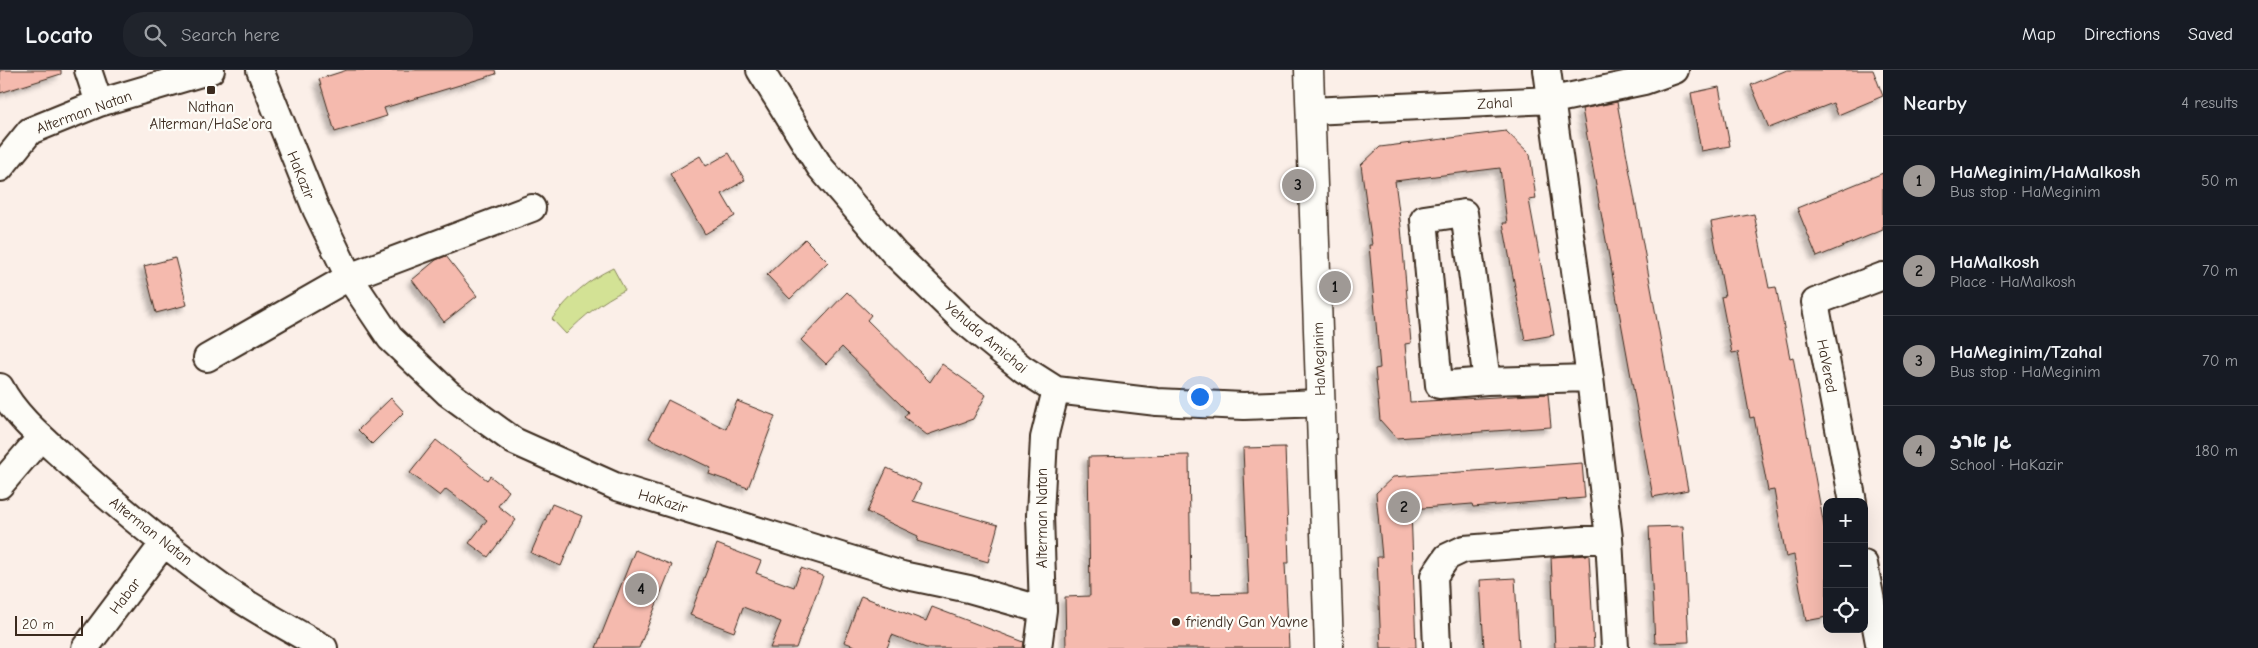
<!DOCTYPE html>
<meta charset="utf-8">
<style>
body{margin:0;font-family:"Comic Neue","Playpen Sans Hebrew",sans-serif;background:#20242c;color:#f1f3f6}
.controls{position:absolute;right:15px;bottom:15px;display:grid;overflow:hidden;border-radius:10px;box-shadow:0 5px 20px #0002}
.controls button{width:45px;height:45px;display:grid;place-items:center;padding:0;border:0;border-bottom:1px solid #363941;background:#171b24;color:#f1f3f6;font:25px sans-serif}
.scale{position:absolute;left:15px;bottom:12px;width:68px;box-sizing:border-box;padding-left:5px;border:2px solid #3b2a1e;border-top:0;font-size:14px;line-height:18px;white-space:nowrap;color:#3b2a1e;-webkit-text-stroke:4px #fdfcf7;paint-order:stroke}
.you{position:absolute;left:1199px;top:326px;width:18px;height:18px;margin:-12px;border:4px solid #fff;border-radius:50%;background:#1a73e8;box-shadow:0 0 0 8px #1a73e833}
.badge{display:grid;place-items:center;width:32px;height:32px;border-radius:50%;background:#9f9995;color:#111;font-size:16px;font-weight:700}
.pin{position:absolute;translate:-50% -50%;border:2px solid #fff;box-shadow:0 1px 5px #0006}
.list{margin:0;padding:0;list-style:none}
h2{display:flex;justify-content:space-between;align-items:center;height:65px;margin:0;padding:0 20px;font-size:21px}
h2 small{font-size:16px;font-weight:400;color:#9ea1a6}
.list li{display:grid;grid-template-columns:32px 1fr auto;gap:15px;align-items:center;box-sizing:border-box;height:90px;padding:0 20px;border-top:1px solid #363941}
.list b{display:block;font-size:19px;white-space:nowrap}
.list p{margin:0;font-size:16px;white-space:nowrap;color:#9ea1a6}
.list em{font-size:16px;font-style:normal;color:#9ea1a6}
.icon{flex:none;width:28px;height:28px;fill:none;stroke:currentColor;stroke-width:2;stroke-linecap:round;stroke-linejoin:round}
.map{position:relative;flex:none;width:1883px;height:578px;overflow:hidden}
header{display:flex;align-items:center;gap:30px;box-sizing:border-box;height:70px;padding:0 25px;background:#171b24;border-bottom:1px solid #363941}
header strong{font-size:24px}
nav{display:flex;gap:28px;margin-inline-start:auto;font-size:18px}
.search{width:350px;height:45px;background:#20242c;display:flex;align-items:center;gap:12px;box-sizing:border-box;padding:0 18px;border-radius:20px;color:#9ea1a6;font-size:19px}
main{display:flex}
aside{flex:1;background:#171b24}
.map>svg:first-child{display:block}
</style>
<header>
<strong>Locato</strong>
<div class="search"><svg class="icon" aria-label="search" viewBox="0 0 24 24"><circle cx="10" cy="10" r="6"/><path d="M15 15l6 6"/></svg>Search here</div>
<nav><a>Map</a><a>Directions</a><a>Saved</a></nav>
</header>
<main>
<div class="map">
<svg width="1883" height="578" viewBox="0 0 1883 578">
<defs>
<filter id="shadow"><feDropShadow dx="-4.5" dy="4.5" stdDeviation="2.5" flood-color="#0004"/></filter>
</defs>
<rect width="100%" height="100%" fill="#fbefe8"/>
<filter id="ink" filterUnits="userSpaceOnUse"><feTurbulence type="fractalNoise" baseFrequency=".02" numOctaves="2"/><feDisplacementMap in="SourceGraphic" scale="10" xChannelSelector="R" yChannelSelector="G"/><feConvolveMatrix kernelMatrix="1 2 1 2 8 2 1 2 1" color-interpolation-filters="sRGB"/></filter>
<g filter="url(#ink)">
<path fill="#d3e295" stroke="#87865a" d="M 613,198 L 625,220 C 602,231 584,246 566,264 L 552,249 C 571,225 586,211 613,198 Z"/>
<path fill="#f5baae" stroke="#3b2a1e" filter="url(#shadow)" d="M 0,0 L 61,0 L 61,4 L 0,23 Z
M 347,0 L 495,0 L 496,4 L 384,38 L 387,46 L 335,62 L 319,9 Z
M 1787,0 L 1873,0 L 1883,26 L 1838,45 L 1833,33 L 1769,58 L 1751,15 Z
M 1719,17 L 1730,76 L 1701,81 L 1691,23 Z
M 1617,32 L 1688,420 L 1653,427 L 1582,39 Z
M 1506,61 L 1530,84 L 1536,129 L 1529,130 L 1554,265 L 1525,270 L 1503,153 L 1507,153 L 1500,98 L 1395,111 L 1401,157 L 1411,273 L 1405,274 L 1410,332 L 1548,324 L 1551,357 L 1396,368 L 1380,350 L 1375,299 L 1380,298 L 1369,175 L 1372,175 L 1361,95 L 1380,77 Z
M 729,83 L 745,110 L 722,124 L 735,146 L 705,164 L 670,104 L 700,86 L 706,96 Z
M 1883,103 L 1883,160 L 1817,187 L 1797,138 Z
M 1754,144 L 1769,218 L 1776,217 L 1790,288 L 1793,287 L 1827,472 L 1827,547 L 1806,551 L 1794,485 L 1786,487 L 1774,420 L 1768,421 L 1754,347 L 1750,348 L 1738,282 L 1732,283 L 1721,227 L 1725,226 L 1711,152 Z
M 805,169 L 828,192 L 790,229 L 767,205 Z
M 446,186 L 477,226 L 444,252 L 412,210 L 436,190 Z
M 175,188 L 187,235 L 156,243 L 144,196 Z
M 847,222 L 871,245 L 867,250 L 930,312 L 942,294 L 986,325 L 973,349 L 927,365 L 904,347 L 908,342 L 842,277 L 826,294 L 801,270 Z
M 391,328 L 404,342 L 372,374 L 358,360 Z
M 668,330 L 726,359 L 737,331 L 775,346 L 748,418 L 709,404 L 711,398 L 649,368 Z
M 436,370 L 487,410 L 490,406 L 509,421 L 498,436 L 516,450 L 488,487 L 469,473 L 487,450 L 446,419 L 440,426 L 410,403 Z
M 1285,377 L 1289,493 L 1285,493 L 1289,578 L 1066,578 L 1065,527 L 1090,526 L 1088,387 L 1189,385 L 1191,524 L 1249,523 L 1243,378 Z
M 1582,393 L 1585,428 L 1473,437 L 1472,434 L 1411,439 L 1416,578 L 1381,578 L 1377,487 L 1382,487 L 1376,423 L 1393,407 Z
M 887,398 L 921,414 L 913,431 L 998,455 L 988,492 L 917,471 L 918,466 L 867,442 Z
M 552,434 L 582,446 L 561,496 L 531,483 Z
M 1683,456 L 1689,572 L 1655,573 L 1649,457 Z
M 717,474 L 761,491 L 756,503 L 794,517 L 801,498 L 823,506 L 796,578 L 770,578 L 781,552 L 743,537 L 734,562 L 690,545 Z
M 635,480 L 672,495 L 639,578 L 596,578 Z
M 1589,485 L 1594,578 L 1555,578 L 1551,487 Z
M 1515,508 L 1519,578 L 1484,578 L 1480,510 Z
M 861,526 L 926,551 L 932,537 L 1024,572 L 1023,578 L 926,578 L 892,565 L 887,578 L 860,578 L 844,572 Z"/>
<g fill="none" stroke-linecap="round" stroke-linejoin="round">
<defs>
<path id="minor" d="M 88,0 L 99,33
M 260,0 L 316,139 L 349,207 L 390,268 L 448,323 L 514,371 L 617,417 L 902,505 L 969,519 L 1043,540
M 760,0 L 820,97 L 895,184 L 963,250 L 1023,299 L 1056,320 L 1157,332 L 1244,336 L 1320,333
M 1547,0 L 1590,308 L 1609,468 L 1615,578
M 1310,41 L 1553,30 L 1644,11 L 1675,0
M 0,98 L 30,61 L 99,33 L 211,0
M 1464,143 L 1487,311 L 1439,315 L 1424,149 Z
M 207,288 L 349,207 L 532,138
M 1487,311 L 1590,308
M 0,317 C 16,348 46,371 72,395 C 121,440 174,483 229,522 C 259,542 292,560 324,578
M 0,415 L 41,367
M 1853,432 L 1815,232 L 1883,206
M 1864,494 L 1880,578
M 85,578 L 164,473
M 1038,578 L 1043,540 L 1040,445 L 1044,368 L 1056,320
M 1437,578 L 1434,506 L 1447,487 L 1464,479 L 1609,468"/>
<path id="tertiary" d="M 1309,0 L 1329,578"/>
</defs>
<use href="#minor" stroke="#3b2a1e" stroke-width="30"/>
<use href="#tertiary" stroke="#3b2a1e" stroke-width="31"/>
<use href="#minor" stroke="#fdfcf7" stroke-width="26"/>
<use href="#tertiary" stroke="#fdfcf7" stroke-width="28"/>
</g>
</g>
<g fill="#3b2a1e" stroke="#fdfcf7" stroke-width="2">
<rect x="206" y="15" width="10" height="10" rx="2.5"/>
<circle cx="1176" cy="552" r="5"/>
</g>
<g text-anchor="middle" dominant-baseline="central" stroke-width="4.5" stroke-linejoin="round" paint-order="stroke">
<g font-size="15" fill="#3b2a1e" stroke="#fdfcf7">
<text transform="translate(1495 33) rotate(-3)">Zahal</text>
<text transform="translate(84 42) rotate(-20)">Alterman Natan</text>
<text transform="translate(301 105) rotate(68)">HaKazir</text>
<text transform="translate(986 267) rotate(40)">Yehuda Amichai</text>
<text transform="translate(1319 289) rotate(-92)">HaMeginim</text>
<text transform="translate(1827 296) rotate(79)">HaVered</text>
<text transform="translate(663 431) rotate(17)">HaKazir</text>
<text transform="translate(1042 448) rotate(-90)">Alterman Natan</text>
<text transform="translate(151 461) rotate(38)">Alterman Natan</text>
<text transform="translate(125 526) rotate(-53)">Habar</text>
</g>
<g font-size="15" fill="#3b2a1e" stroke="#fdfcf7">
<text x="211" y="37">Nathan<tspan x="211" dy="17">Alterman/HaSe'ora</tspan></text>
<text x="1186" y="552" text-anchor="start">friendly Gan Yavne</text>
</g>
</g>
</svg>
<div class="controls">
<button>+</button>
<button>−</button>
<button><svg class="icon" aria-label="locate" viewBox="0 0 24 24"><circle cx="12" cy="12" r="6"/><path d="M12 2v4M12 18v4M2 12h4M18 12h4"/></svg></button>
</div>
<div class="scale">20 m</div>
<div class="you"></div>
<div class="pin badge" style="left:1335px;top:217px">1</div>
<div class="pin badge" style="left:1404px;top:437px">2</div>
<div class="pin badge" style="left:1298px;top:115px">3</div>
<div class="pin badge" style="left:641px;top:519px">4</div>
</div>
<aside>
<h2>Nearby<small>4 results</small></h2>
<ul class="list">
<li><span class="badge">1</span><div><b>HaMeginim/HaMalkosh</b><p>Bus stop · HaMeginim</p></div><em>50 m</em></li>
<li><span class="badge">2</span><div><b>HaMalkosh</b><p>Place · HaMalkosh</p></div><em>70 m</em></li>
<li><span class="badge">3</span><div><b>HaMeginim/Tzahal</b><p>Bus stop · HaMeginim</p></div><em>70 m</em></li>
<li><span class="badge">4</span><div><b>גן ארז</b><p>School · HaKazir</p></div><em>180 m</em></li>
</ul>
</aside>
</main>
